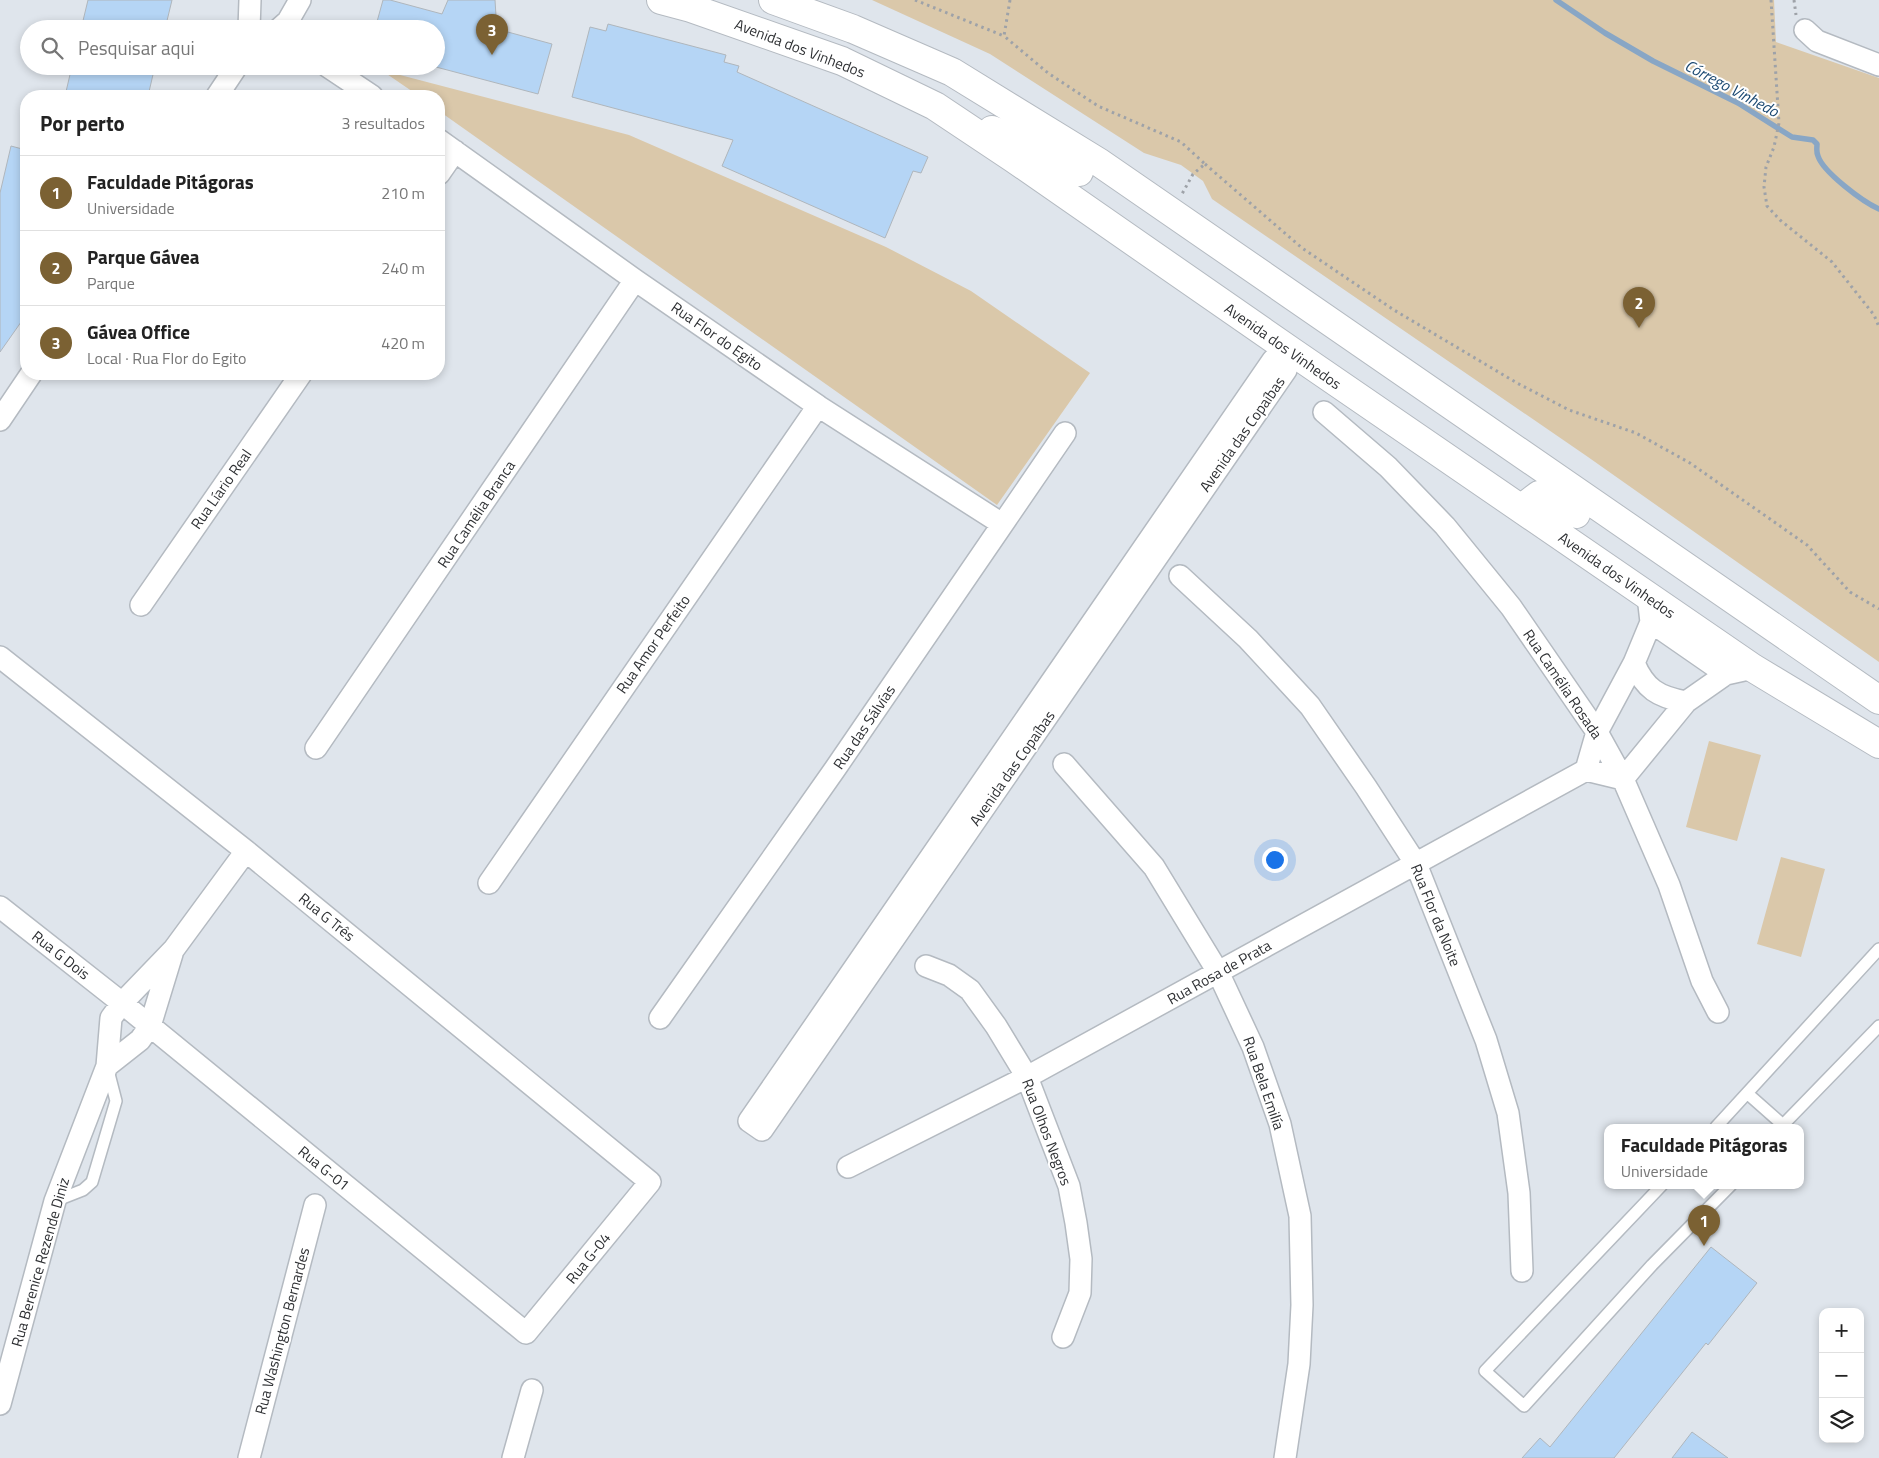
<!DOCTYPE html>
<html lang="pt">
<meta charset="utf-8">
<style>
body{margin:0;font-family:"Titillium Web",sans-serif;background:#f6f6f6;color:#222}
.controls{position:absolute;right:15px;bottom:15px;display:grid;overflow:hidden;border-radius:10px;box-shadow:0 2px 8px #0003}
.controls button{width:45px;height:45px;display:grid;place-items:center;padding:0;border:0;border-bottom:1px solid #e0e0e0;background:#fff;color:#222;font:25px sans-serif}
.you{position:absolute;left:1274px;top:859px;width:18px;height:18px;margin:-12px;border:4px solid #fff;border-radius:50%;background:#1a73e8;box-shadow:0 0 0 8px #1a73e833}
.badge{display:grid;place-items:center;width:32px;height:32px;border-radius:50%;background:#7b6133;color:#fff;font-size:16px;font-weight:700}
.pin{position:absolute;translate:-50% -41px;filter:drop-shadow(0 1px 2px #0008)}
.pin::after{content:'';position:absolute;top:26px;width:18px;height:15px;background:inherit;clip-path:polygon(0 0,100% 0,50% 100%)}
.popup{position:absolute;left:1604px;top:1124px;width:200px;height:65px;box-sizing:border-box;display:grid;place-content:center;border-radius:10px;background:#fff;filter:drop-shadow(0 1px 4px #0005);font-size:16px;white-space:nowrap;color:#767676}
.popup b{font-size:19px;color:#222}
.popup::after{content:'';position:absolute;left:50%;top:100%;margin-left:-10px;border:10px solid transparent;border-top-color:#fff}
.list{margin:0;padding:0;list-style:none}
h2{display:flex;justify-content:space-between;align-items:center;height:65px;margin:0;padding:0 20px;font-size:21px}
h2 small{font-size:16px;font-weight:400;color:#767676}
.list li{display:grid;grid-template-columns:32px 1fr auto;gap:15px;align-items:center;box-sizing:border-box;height:75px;padding:0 20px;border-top:1px solid #e0e0e0}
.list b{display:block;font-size:19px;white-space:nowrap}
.list p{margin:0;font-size:16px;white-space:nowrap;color:#767676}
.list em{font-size:16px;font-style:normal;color:#767676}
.icon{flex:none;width:28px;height:28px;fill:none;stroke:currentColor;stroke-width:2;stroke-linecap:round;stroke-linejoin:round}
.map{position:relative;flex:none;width:1879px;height:1458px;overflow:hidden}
.search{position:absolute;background:#fff;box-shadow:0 2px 8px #0003;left:20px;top:20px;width:425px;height:55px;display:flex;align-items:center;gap:12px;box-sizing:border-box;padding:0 18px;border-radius:28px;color:#767676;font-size:19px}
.panel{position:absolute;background:#fff;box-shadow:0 2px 8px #0003;left:20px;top:90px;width:425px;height:290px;border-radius:20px}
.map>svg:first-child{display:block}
</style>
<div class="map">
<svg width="1879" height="1458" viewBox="0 0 1879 1458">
<rect width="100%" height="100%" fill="#dfe5ec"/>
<path fill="#dac8aa" d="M 872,0 L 1774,0 L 1776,42 L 1879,78 L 1879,662 L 1588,457 L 1212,199 L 1203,181 L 1181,165 L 1144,153 L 990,54 Z
M 381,70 L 629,135 L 886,247 L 971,291 L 1090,373 L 997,505 L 439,111 L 439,96 L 419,96 Z
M 1709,741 L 1761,755 L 1737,841 L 1686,827 Z
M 1781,857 L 1825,869 L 1801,957 L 1757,944 Z"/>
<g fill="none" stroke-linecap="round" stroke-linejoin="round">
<path stroke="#88a6c5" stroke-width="5.5" d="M 1556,0 L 1605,33 L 1653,61 L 1738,103 L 1792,137 L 1813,140 L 1817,144 C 1817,148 1816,152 1818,156 C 1823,172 1863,202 1879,209"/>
</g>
<path fill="#b5d5f5" stroke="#afb6bc" d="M 88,0 L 172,0 L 165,29 L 81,29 Z
M 383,0 L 390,0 L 442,14 L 448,0 L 495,0 L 496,16 L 493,28 L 552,44 L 538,94 L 436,67 L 436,29 L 375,29 Z
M 608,24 L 726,55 L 724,62 L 739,66 L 737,72 L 928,157 L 921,173 L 913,171 L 885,238 L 722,166 L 733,140 L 572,97 L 590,27 L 606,31 Z
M 72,66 L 155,66 L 148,96 L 65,96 Z
M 11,146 L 26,150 L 26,315 L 0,352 L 0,193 Z
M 1711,1247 L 1757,1283 L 1708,1345 L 1706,1343 L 1614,1458 L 1522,1458 L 1540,1438 L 1550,1447 Z
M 1692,1432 L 1728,1458 L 1672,1458 Z"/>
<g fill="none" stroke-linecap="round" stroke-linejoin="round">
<defs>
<path id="lane" d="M 1748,1094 L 1783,1125
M 1716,1127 L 1879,949
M 1781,1127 L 1879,1026
M 1662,1185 L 1485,1371 L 1524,1406 L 1652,1265 L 1731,1185
M 55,1201 L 83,1190 L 92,1182 L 116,1101 L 108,1070"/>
<path id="street" d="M 249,29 L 250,0
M 279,29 L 288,21 L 300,0
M 1805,30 L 1817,41 L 1879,65
M 327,66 L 372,96
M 217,96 L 237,66
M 439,140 L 635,280 L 818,406 L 1002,524
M 439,174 L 455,151
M 1291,351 L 1286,370 L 762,1130 L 749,1121 L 1273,360 Z
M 1324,412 L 1388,467 L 1445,526 L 1511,607 L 1597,732 L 1623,779 L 1669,885 L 1702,981 L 1718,1012
M 0,420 L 31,374
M 1180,576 L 1248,639 L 1310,706 L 1366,787 L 1416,864 L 1486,1040 L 1508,1113 L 1519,1193 L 1522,1271
M 141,605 L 301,374
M 1651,622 L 1726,674
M 0,657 L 246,851 L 650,1182 L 526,1333 L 122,1003 L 0,907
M 1634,663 C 1645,689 1658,697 1686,702
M 316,748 L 635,280
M 1064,764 L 1154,867 L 1218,972 L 1253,1047 L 1280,1124 L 1300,1216 L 1302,1305 L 1299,1364 L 1285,1458
M 1586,770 L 1597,732 L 1634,663 L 1651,622 L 1648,596
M 489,883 L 818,406
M 926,966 L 949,975 L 970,990 L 996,1026 L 1027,1077 L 1069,1186 L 1076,1223 L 1081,1259 L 1080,1293 L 1063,1337
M 660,1018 L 835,769 L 1065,433
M 107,1066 L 140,1040 L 150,1026 L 172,954
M 848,1167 L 1027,1077 L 1586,770 L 1623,779 L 1686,702 L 1726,674 L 1753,668
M 0,1404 L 55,1201 L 107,1066 L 111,1018 L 122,1003 L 174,949 L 246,851
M 249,1458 L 315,1205
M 513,1458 L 532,1390"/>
<path id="secondary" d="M 661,0 L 691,8 L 842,61 L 935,106 L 1013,158 L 1291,351 L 1753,668 L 1879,744
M 773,0 L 853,29 L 952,72 L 1100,163 L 1879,700
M 992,130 L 1058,157 L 1079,172
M 1522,508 L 1539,495 L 1544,494 L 1576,514"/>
</defs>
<use href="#lane" stroke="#b4bac1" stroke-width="14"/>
<use href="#street" stroke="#b4bac1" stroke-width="24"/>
<use href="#secondary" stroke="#b4bac1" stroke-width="30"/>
<path stroke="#9ea2a8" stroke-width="3" stroke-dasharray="2.5 4" stroke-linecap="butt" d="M 915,0 L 1004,36
M 1010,0 L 1004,36 L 1048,73 L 1098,106 L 1181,142 L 1205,164 L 1193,174 L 1182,194
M 1771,0 L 1779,123 L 1774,147 L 1766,167 L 1764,187 L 1767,206 L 1780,220 L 1832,262 L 1874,315 L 1879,327
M 1794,0 L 1796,15
M 1205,164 L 1302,248 L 1394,310 L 1517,383 L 1569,410 L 1636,433 L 1690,463 L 1807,545 L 1850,592 L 1879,609"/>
<use href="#lane" stroke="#fff" stroke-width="11"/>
<use href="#street" stroke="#fff" stroke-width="21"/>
<use href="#secondary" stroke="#fff" stroke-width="28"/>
</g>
<g text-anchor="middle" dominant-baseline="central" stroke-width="4" stroke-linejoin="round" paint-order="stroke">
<g font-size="15" fill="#2f3134" stroke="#fff">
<text transform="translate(800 48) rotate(21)">Avenida dos Vinhedos</text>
<text transform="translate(717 336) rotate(35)">Rua Flor do Egito</text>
<text transform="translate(1283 346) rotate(35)">Avenida dos Vinhedos</text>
<text transform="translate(1242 434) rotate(-55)">Avenida das Copaíbas</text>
<text transform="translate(221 489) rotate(-55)">Rua Líario Real</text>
<text transform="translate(476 514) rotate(-56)">Rua Camélia Branca</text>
<text transform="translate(1617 575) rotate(35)">Avenida dos Vinhedos</text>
<text transform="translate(653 644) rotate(-55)">Rua Amor Perfeito</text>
<text transform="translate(1563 684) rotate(56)">Rua Camélia Rosada</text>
<text transform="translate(864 727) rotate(-56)">Rua das Sálvías</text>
<text transform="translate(1012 768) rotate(-55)">Avenida das Copaíbas</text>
<text transform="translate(1436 915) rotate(68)">Rua Flor da Noite</text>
<text transform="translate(327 917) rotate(39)">Rua G Três</text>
<text transform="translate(61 955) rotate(38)">Rua G Dois</text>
<text transform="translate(1219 972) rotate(-29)">Rua Rosa de Prata</text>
<text transform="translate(1264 1083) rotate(71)">Rua Bela Emilía</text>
<text transform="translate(1047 1132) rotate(69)">Rua Olhos Negros</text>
<text transform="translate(324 1168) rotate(39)">Rua G-01</text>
<text transform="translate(588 1258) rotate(-51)">Rua G-04</text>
<text transform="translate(40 1262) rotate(-74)">Rua Berenice Rezende Diniz</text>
<text transform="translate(282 1331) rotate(-75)">Rua Washington Bernardes</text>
</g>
<g font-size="16" font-style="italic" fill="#1a4871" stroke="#fff">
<text transform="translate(1732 88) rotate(28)">Córrego Vinhedo</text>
</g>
</g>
</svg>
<div class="controls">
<button>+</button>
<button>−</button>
<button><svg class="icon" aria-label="layers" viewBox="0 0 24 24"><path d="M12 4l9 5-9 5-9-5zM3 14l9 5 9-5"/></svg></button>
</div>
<div class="you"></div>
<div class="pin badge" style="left:1704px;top:1246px">1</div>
<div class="popup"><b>Faculdade Pitágoras</b>Universidade</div>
<div class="pin badge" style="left:1639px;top:328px">2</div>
<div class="pin badge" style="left:492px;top:55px">3</div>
<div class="search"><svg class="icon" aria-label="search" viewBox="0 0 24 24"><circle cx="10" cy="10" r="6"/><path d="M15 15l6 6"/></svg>Pesquisar aqui</div>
<section class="panel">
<h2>Por perto<small>3 resultados</small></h2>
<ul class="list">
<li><span class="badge">1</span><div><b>Faculdade Pitágoras</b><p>Universidade</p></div><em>210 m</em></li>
<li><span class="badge">2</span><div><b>Parque Gávea</b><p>Parque</p></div><em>240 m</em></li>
<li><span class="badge">3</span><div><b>Gávea Office</b><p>Local · Rua Flor do Egito</p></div><em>420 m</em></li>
</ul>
</section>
</div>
